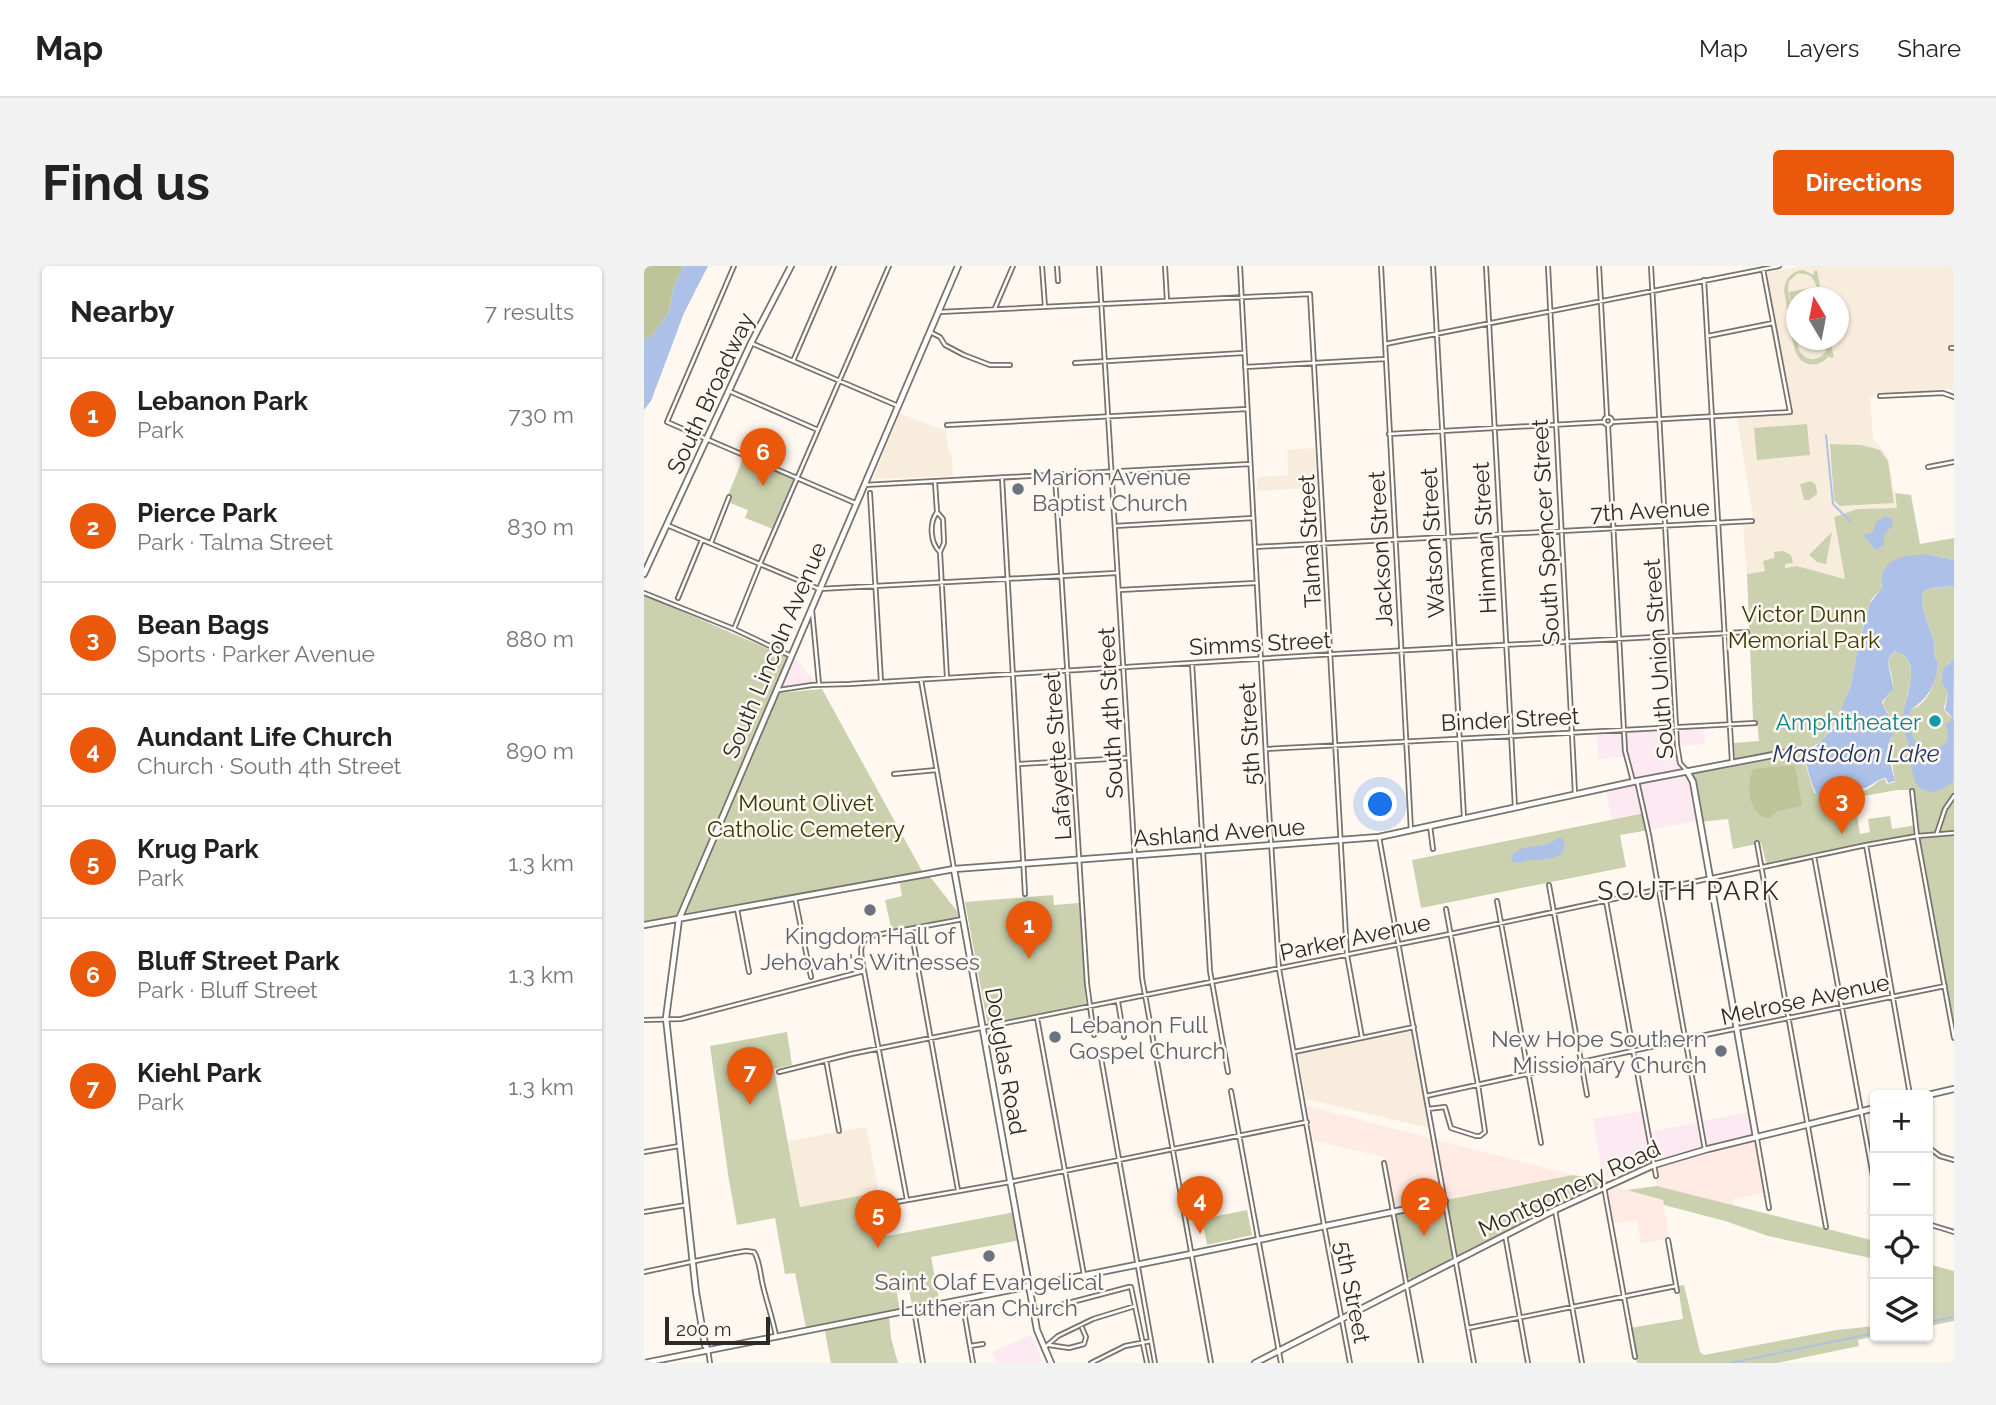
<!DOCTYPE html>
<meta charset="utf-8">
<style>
body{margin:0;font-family:Raleway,sans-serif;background:#f2f2f2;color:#222}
.controls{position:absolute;right:21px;bottom:21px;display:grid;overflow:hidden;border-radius:7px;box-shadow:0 2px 5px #0004}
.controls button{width:63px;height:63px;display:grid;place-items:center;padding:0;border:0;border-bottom:2px solid #e0e0e0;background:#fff;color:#222;font:35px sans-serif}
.compass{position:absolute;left:1142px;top:21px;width:63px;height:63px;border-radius:50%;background:#fff;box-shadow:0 2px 5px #0004;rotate:350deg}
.scale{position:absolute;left:21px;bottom:18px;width:105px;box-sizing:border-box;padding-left:7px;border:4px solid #2d2b28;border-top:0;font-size:19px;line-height:24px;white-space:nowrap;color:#2d2b28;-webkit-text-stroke:5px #fff8f0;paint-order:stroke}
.you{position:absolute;left:737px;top:539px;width:24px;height:24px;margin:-18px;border:5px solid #fff;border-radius:50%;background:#1a73e8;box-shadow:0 0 0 10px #1a73e833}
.badge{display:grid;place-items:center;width:46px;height:46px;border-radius:50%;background:#ea580c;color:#fff;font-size:23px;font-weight:700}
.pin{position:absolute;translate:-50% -58px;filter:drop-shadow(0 2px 4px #0008)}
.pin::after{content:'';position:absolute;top:37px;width:24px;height:21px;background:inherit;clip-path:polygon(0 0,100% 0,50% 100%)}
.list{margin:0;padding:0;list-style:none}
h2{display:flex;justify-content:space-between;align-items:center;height:91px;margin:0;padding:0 28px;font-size:30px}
h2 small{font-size:23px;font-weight:400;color:#767676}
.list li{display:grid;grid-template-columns:46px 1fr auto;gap:21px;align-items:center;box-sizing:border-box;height:112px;padding:0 28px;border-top:2px solid #e0e0e0}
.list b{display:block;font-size:26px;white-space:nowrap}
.list p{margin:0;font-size:23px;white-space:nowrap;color:#767676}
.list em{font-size:23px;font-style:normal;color:#767676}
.icon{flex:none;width:38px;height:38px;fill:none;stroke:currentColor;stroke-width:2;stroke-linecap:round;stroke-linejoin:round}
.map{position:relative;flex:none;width:1310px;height:1097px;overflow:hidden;border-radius:7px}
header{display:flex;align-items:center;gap:42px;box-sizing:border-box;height:98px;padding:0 35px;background:#fff;border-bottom:2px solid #e0e0e0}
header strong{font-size:33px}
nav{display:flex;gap:38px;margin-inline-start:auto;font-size:24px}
.intro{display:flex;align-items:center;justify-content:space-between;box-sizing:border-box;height:168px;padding:0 42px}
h1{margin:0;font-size:49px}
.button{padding:18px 32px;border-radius:7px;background:#ea580c;color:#fff;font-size:24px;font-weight:700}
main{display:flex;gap:42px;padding:0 42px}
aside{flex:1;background:#fff;border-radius:7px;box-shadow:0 2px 5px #0004}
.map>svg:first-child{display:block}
</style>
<header>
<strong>Map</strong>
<nav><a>Map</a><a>Layers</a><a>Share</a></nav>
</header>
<div class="intro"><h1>Find us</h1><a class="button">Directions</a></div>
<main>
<aside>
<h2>Nearby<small>7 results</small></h2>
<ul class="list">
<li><span class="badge">1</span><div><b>Lebanon Park</b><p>Park</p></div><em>730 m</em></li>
<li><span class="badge">2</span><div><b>Pierce Park</b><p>Park · Talma Street</p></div><em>830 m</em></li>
<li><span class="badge">3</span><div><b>Bean Bags</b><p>Sports · Parker Avenue</p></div><em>880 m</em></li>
<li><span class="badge">4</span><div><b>Aundant Life Church</b><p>Church · South 4th Street</p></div><em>890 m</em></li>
<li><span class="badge">5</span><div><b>Krug Park</b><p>Park</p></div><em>1.3 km</em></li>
<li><span class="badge">6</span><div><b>Bluff Street Park</b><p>Park · Bluff Street</p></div><em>1.3 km</em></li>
<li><span class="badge">7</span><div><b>Kiehl Park</b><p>Park</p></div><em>1.3 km</em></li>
</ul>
</aside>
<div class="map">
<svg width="1310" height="1097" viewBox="0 0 1310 1097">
<rect width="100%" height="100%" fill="#fff8f0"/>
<path fill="#fde9f1" d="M 147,393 L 154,395 L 175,421 L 133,423 Z
M 1060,461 L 1061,478 L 1031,480 L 1035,501 L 1045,513 L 1052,555 L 1005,564 L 1001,548 L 968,554 L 962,526 L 990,520 L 980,491 L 954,493 L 953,467 Z
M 1001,844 L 1006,866 L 1104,846 L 1110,870 L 1004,899 L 969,913 L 958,909 L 949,853 Z
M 387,1069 L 399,1097 L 353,1097 L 348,1086 Z"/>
<path fill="#ffebe4" d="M 663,840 L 929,909 L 750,943 L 740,891 L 670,875 Z
M 1111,875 L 1120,927 L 1089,933 L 1090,939 L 1013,920 L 1010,903 Z
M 969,920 L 1019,934 L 1025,972 L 997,978 L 993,954 L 967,958 L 961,924 Z"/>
<path fill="#f8ecdd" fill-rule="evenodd" d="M 1156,0 L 1310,0 L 1310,126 L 1306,123 L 1231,129 L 1226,133 L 1229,172 L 1244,191 L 1253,242 L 1213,243 L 1202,313 L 1153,300 L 1103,308 L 1099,259 L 1110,258 L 1093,152 L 1147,148 L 1122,7 ZM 1153,32 L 1195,32 L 1195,74 L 1153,74 Z
M 256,147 L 290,161 L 302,164 L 304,183 L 308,191 L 309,210 L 229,213 Z
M 671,182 L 673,222 L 613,225 L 613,211 L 644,209 L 643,184 Z
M 768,764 L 785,862 L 662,833 L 654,788 Z
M 222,861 L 235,926 L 156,941 L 144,875 Z"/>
<path fill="#cbd1ae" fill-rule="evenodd" d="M 1159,4 L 1170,9 L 1170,5 L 1173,4 L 1178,31 L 1175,31 C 1172,18 1170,5 1153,8 L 1145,15 L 1144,24 L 1155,84 C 1162,96 1175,96 1182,85 L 1183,74 L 1186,74 L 1190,91 L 1186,92 L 1185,90 C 1177,100 1161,103 1153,89 C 1147,76 1143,39 1140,24 C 1141,13 1148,5 1159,4 Z
M 1171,21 L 1173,31 L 1153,32 L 1152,62 L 1145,26 Z
M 1163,158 L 1166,189 L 1113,194 L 1110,162 Z
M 1186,178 L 1217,179 L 1236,184 L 1244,195 L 1250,237 L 1196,240 L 1190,234 Z
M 100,190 L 154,212 L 131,264 L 101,252 L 104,244 L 86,237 L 88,231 L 84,229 Z
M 1167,215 L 1172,219 L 1173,228 L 1165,234 L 1160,234 L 1156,218 Z
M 1251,227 L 1267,229 L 1276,278 L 1310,272 L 1310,294 L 1288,289 L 1262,290 L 1237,317 L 1238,322 C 1235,326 1230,330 1227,334 C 1225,339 1224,345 1222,350 C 1208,392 1210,468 1159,485 L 1158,489 C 1164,501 1165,515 1171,527 C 1183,532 1216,529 1227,521 C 1233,517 1233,514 1241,513 L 1243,518 L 1251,516 L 1245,478 L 1250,466 L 1250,461 L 1246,450 L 1239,439 C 1240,431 1248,428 1249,419 C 1249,406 1240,398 1249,386 L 1255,385 C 1277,402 1262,422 1261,444 C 1283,444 1293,415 1294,396 L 1291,392 C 1290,387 1291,381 1290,376 C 1288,364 1270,330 1282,324 C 1290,320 1302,321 1310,320 L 1310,393 L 1303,399 L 1298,407 L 1297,412 L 1304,426 L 1300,442 L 1302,447 L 1310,453 L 1310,759 L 1274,569 L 1123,600 L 1117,577 L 1089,583 L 1084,553 L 1056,556 L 1049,516 L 1043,505 L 1091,494 L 1089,477 L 1115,475 L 1113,454 L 1109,454 L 1103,308 L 1121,305 L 1119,295 L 1130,292 L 1130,286 L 1139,285 L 1147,289 L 1149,297 L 1141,298 L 1141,302 L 1153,300 L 1201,313 L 1190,251 L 1213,243 L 1253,242 ZM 1253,524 L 1265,524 L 1271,531 L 1273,559 L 1248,563 L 1246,550 L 1224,553 L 1226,566 L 1216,568 L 1211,536 L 1214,535 L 1214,531 Z
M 1188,266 L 1182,298 L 1173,296 L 1165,289 Z
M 0,329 L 143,391 L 34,650 L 0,656 Z
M 178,423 L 278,605 L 41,648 L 134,427 Z
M 1001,547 L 1005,564 L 976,569 L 982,601 L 777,642 L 768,594 Z
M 284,608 L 319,653 L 248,666 L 241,634 L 258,630 L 255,613 Z
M 409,629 L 410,639 L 435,637 L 442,738 L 344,760 L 321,636 Z
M 143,766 L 148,799 L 130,803 L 156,941 L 235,926 L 243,970 L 371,946 L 377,974 L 287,991 L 296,1038 L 269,1043 L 264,1020 L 252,1022 L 256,1045 L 162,1062 L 151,1007 L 141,1008 L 131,952 L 93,959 L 84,908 L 66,780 Z
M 929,909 L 972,916 L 811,994 L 801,934 Z
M 1013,920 L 1231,975 L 1231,993 L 1124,970 L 1081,955 L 1020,939 L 1019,934 L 983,924 Z
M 795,938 L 800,941 L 808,990 L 804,996 L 767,1014 L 762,1009 L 751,950 L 755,946 Z
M 603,944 L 608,969 L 563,979 L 558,953 Z
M 1284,998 L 1310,1005 L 1310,1055 L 1284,1060 Z
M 1040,1019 L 1056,1086 L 1060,1089 L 1193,1064 L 1231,1060 L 1231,1070 L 1214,1074 L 1215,1080 L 1133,1097 L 993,1097 L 986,1062 L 1039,1053 L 1034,1020 Z
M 245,1050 L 247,1072 L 254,1097 L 187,1097 L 180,1061 Z"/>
<path fill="#bdc499" d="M 0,0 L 40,0 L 29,23 L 25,46 L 8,70 L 0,73 Z
M 1149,499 L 1151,500 L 1158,538 L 1157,540 L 1134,545 L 1125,552 C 1104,549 1102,520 1109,503 Z"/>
<path fill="#adc0e7" d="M 40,0 L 64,0 L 40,47 L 7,135 L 0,144 L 0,73 L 8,70 L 25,46 L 29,23 Z
M 1241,250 L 1248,253 L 1249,259 L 1240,269 L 1240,279 L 1232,284 L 1219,269 L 1228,267 L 1232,256 Z
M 1288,289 L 1310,294 L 1310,320 C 1302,321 1290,320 1282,324 C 1270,330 1288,364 1290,376 C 1291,381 1290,387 1291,392 L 1294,396 C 1293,418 1284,433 1266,444 C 1266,453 1266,465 1270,473 C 1277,486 1305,486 1304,468 C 1304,464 1302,461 1301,457 L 1307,455 L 1308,451 L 1301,444 L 1304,426 L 1297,415 L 1298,407 L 1300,402 L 1310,393 L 1309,515 C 1298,527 1281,531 1271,516 C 1267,503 1266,490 1264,477 C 1262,470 1259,462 1259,455 C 1258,435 1282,394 1251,385 C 1238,394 1249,409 1249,423 L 1238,436 C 1240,445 1249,451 1250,461 C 1251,468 1247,471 1245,477 C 1243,484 1249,508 1251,515 L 1244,517 L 1242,512 C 1232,513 1230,519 1221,522 C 1207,527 1187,532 1173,528 C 1165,517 1165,500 1158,487 L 1172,480 L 1190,462 L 1206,422 L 1216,373 L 1226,337 L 1238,322 C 1233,290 1264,288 1288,289 Z
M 913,572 L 918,572 C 928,593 903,593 890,594 C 884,594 878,596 873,597 L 868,595 L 867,593 C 875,574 900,586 913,572 Z"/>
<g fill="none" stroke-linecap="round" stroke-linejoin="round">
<path stroke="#adc0e7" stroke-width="2" d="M 1182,169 L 1189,238 L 1206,255
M 1284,1056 L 1310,1051
M 1086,1097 L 1231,1067"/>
<defs>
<path id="street" d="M 90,0 L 23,156 L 211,237
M 398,0 L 401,41
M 413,0 L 414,15
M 455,0 L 498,712 L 567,1097
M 521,0 L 523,35
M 596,0 L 624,528 L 635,703 L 680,959 L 706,1097
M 737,0 L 767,565
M 789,0 L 820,552
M 842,0 L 871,542
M 904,0 L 931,528
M 955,0 L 963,151
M 1007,0 L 1033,479 L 1036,497 L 1043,505
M 1060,14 L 1088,496
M 351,42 L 369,0
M 295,46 L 666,28 L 703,689 L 718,772
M 286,66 L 296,71 L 301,79 L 320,89 L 346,99 L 366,99
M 1064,70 L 1129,57
M 107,77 L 254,140
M 741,78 L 1135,0
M 1307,82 L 1310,82
M 149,95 L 190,0
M 431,97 L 599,87
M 601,101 L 741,93
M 85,125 L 174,164
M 1236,130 L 1299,127 L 1310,131
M960 155a4 4 0 1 1 8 0a4 4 0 1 1-8 0Z
M 968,156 L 1146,146 L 1119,3
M 303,159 L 603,143
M 964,159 L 981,485 L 989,515
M 745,168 L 960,156
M 1284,201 L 1310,196
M 411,210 L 443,718 L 450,769
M 358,212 L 381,628
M 291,216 L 293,246 L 299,253 L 300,277 L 296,286 L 303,412
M 220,219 L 606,198
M 226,227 L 237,416
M 293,246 C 285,257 286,277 296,286
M 23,259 L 175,323 L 472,307
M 471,260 L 609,252
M 67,277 L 85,231
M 611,281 L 1108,255
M 475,324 L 611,317
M 0,327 L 90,363 L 147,390
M 34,332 L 58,274
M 168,344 L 175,418
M 90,363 L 116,298 L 245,0
M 548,397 L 566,705 L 584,806
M 277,414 L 310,603
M 135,424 L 168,419 L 205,418 L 691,388 L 1103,366
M 622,483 L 1111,457
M 375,498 L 483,492
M 250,508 L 292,504
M 993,515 L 1005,569 L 1061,884
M 1268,525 L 1273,570 L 1310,772
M 786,560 L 789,583
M 1293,567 L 1301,543 L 1310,530
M 735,571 L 830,1097
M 1113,577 L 1182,961
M 1222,579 L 1266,829
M 1170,590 L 1231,921
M 905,619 L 943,829
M 151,632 L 167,711
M 853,635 L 897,877
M 962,635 L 1012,910
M 93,643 L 105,706
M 267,663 L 314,924
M 474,736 L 480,771
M 393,752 L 440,1009
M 0,754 L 37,753 L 220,705
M 456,786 L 511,1097
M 650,786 L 770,761
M 182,794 L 195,865
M 135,806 L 207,788 L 806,668 L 1222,579 L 1273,570 L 1310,567
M 587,825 L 637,1097
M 782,830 L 1066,768 L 1301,720
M 784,843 L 801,841 L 807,862 L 832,870 L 836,870 L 841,866 L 834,819 L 802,643
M 1113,873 L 1125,942
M 1284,881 L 1296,890 L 1310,894
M 0,886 L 35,880
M 740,897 L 777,1097
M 960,921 L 991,1091
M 263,934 L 220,705 C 218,692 212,677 227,670 L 319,653
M 241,938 L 366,916 L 663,856
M 911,944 L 938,1097
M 0,946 L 42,939
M 1284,958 L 1310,966
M 861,969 L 884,1097
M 1024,974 L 1033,1025
M 0,1006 C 34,999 67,991 102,985 L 110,986 C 116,995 116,1008 119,1020 C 123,1037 129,1053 132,1070
M 318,1034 L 329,1097
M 270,1044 L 279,1097
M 390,1046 L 485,1021 L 487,1021 L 503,1097
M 824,1062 L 1032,1020
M 405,1079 L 425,1082 L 440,1078 L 442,1071 L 438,1062
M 326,1080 L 339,1078
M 400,1082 L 414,1070 L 449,1053 L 491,1040
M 64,1084 L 66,1097
M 447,1097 L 481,1080 L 507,1075"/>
<path id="secondary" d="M 0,308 L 107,77 L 147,0
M 1043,505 L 1049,516 L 1112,871
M 310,603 L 393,1064 L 407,1097
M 0,659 L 310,603 L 735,571 L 993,515 L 1150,485
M 1284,829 L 1310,823
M 64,1084 L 61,1079 L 52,1026 L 22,752 L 35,653 L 314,0
M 0,1097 L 547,988 L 801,935
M 611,1097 L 911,944 L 1010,899 L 1064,883 L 1231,842"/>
</defs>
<use href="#street" stroke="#78726b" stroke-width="6"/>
<use href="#secondary" stroke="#78726b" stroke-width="8"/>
<use href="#street" stroke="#fff" stroke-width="2.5"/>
<use href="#secondary" stroke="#fff" stroke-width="4.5"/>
</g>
<g fill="#6b7280" stroke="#fff8f0" stroke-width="2.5">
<circle cx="374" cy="223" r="7"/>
<circle cx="226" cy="644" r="7"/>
<circle cx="411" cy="771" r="7"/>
<circle cx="1077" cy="785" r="7"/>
<circle cx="345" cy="990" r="7"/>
</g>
<circle fill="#0f9aa8" stroke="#fff8f0" stroke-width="2.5" cx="1291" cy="455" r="7"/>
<g text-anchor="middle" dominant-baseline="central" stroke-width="5" stroke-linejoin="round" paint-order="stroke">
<g font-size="23" fill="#2d2b28" stroke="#fff8f0">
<text transform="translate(66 127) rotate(-65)">South Broadway</text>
<text transform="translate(1006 244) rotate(-3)">7th Avenue</text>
<text transform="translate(901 266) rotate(-93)">South Spencer Street</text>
<text transform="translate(840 272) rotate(-93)">Hinman Street</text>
<text transform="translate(665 275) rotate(-93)">Talma Street</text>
<text transform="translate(788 277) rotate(-93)">Watson Street</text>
<text transform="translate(736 283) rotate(-93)">Jackson Street</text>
<text transform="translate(616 377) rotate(-3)">Simms Street</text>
<text transform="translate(130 384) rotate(-67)">South Lincoln Avenue</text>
<text transform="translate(1014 393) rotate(-94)">South Union Street</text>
<text transform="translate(466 447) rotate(-93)">South 4th Street</text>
<text transform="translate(866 453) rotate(-3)">Binder Street</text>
<text transform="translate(605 468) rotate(-93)">5th Street</text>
<text transform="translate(413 490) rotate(-94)">Lafayette Street</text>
<text transform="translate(575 566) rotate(-4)">Ashland Avenue</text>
<text transform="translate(711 671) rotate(-12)">Parker Avenue</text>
<text transform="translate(1161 733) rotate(-12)">Melrose Avenue</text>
<text transform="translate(362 795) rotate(80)">Douglas Road</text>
<text transform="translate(925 922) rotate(-25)">Montgomery Road</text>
<text transform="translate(709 1026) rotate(79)">5th Street</text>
</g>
<g font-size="23" fill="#5b616d" stroke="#fff8f0" text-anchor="start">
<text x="388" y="210">Marion Avenue<tspan x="388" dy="26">Baptist Church</tspan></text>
<text x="226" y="669" text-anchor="middle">Kingdom Hall of<tspan x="226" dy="26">Jehovah's Witnesses</tspan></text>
<text x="425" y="758">Lebanon Full<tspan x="425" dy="26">Gospel Church</tspan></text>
<text x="1063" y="772" text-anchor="end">New Hope Southern<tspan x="1063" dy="26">Missionary Church</tspan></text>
<text x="345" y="1015" text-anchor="middle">Saint Olaf Evangelical<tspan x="345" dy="26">Lutheran Church</tspan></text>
</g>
<g font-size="23" fill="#363a06" stroke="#fff8f0">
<text x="1160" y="347">Victor Dunn<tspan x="1160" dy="26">Memorial Park</tspan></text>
<text x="162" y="536">Mount Olivet<tspan x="162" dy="26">Catholic Cemetery</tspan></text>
</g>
<g font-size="23" fill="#0d838f" stroke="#fff8f0" text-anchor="end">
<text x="1277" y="455">Amphitheater</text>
</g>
<g font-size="24" font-style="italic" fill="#213666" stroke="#fff8f0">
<text x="1212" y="487">Mastodon Lake</text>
</g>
<g font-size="26" letter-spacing="2" fill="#2d2b28" stroke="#fff8f0">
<text x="1045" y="625">SOUTH PARK</text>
</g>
</g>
</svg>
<div class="controls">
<button>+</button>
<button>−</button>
<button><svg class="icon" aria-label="locate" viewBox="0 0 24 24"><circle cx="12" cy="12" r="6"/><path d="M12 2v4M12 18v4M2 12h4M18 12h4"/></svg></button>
<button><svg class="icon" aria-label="layers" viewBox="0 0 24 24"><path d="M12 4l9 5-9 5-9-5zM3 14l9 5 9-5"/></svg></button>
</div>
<svg class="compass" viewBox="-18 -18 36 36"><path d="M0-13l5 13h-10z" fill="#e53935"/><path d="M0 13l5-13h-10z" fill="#767676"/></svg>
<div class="scale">200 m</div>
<div class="you"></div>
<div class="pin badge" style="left:385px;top:693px">1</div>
<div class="pin badge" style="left:780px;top:970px">2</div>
<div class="pin badge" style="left:1198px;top:568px">3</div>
<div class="pin badge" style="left:556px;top:968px">4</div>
<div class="pin badge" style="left:234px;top:982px">5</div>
<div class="pin badge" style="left:119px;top:220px">6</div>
<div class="pin badge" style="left:106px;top:839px">7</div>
</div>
</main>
